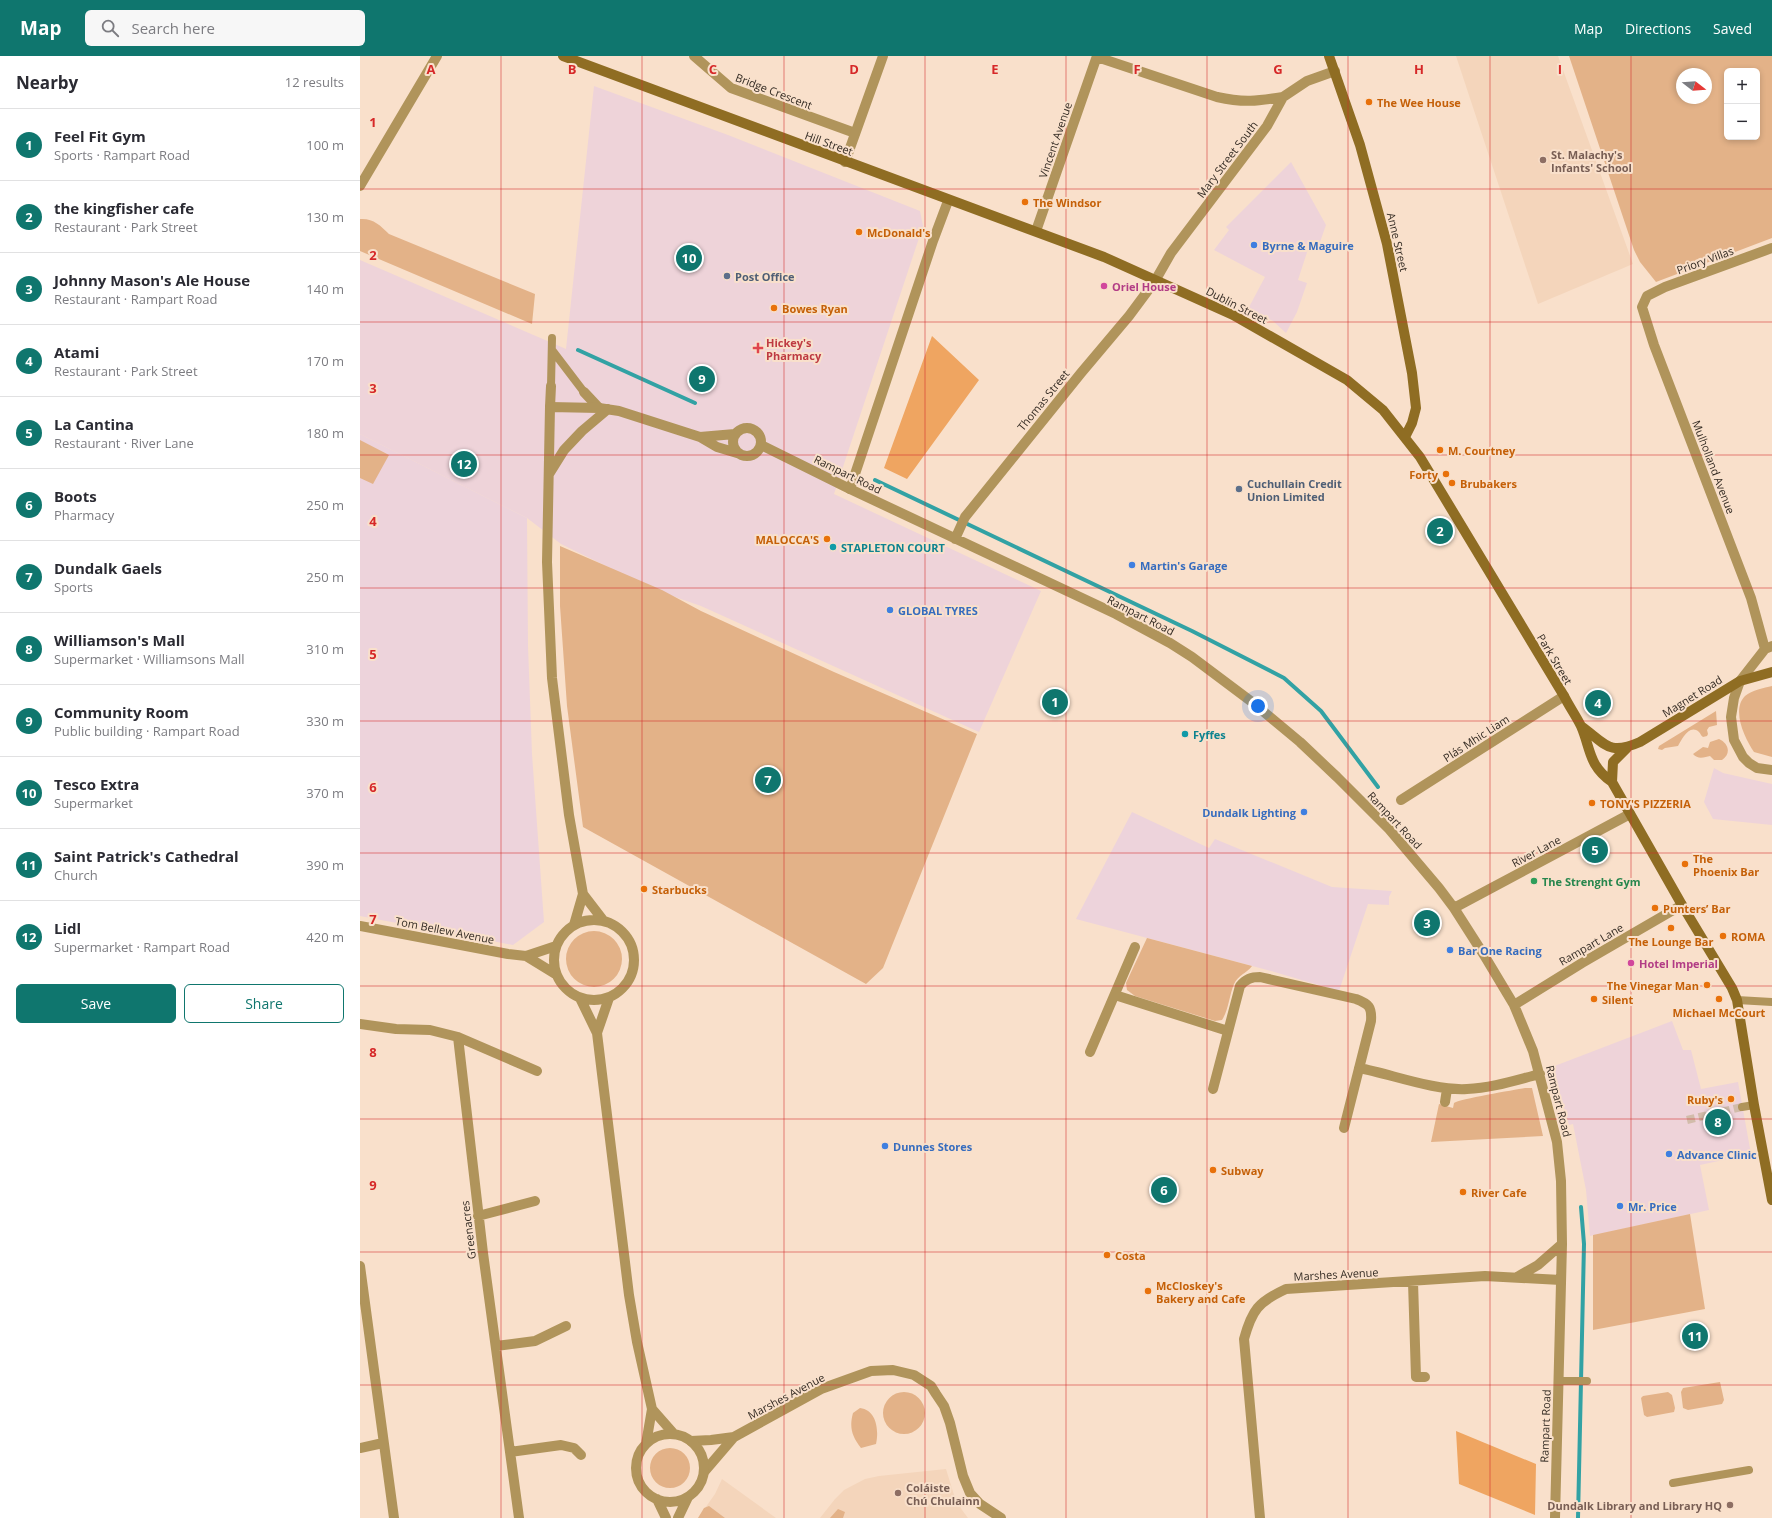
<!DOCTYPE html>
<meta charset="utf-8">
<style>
body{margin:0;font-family:"Open Sans",sans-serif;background:#f7f7f7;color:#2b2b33}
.controls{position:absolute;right:12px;top:12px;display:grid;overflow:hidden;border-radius:6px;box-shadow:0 2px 6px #0003}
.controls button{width:36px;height:36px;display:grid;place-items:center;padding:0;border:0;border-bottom:1px solid #e1e1e2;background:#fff;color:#2b2b33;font:20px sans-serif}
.compass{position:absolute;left:1316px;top:12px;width:36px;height:36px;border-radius:50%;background:#fff;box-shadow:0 2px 6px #0003;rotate:107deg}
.you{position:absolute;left:898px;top:650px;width:14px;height:14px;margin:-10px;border:3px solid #fff;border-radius:50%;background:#1a73e8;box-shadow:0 0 0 6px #1a73e833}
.badge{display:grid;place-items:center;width:26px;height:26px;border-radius:50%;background:#0f766e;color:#fff;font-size:13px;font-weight:700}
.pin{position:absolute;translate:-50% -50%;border:2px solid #fff;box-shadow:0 1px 4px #0006}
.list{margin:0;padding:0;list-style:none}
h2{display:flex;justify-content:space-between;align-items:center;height:52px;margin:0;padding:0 16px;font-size:17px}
h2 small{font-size:13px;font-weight:400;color:#7c7c81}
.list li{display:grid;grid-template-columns:26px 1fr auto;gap:12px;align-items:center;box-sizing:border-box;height:72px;padding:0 16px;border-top:1px solid #e1e1e2}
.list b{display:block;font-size:15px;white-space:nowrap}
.list p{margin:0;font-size:13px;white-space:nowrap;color:#7c7c81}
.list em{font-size:13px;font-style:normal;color:#7c7c81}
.actions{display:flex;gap:8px;padding:12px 16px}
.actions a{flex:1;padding:9px 0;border:1px solid #0f766e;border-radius:6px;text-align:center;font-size:14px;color:#0f766e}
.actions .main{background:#0f766e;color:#fff}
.icon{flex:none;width:22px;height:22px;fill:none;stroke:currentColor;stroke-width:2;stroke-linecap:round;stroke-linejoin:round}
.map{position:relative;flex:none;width:1412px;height:1462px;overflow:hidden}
header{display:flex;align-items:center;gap:24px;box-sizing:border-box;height:56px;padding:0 20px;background:#0f766e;color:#fff}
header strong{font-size:19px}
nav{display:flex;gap:22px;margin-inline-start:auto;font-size:14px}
.search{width:280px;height:36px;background:#f7f7f7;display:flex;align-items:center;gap:10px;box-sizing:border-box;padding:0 14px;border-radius:6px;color:#7c7c81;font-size:15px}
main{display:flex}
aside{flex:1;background:#fff}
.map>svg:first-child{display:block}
</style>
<header>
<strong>Map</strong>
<div class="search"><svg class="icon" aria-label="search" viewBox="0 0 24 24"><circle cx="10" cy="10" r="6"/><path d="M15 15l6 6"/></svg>Search here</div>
<nav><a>Map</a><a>Directions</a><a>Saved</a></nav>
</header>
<main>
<aside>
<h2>Nearby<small>12 results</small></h2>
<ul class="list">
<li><span class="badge">1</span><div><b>Feel Fit Gym</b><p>Sports · Rampart Road</p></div><em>100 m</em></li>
<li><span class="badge">2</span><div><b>the kingfisher cafe</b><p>Restaurant · Park Street</p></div><em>130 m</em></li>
<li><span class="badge">3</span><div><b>Johnny Mason's Ale House</b><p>Restaurant · Rampart Road</p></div><em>140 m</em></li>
<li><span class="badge">4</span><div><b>Atami</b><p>Restaurant · Park Street</p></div><em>170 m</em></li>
<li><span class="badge">5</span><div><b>La Cantina</b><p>Restaurant · River Lane</p></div><em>180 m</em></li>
<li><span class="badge">6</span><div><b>Boots</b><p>Pharmacy</p></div><em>250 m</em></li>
<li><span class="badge">7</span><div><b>Dundalk Gaels</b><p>Sports</p></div><em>250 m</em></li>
<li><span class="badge">8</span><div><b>Williamson's Mall</b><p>Supermarket · Williamsons Mall</p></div><em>310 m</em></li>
<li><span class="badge">9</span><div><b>Community Room</b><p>Public building · Rampart Road</p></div><em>330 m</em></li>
<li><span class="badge">10</span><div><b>Tesco Extra</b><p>Supermarket</p></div><em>370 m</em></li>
<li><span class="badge">11</span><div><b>Saint Patrick's Cathedral</b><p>Church</p></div><em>390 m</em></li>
<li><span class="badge">12</span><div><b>Lidl</b><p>Supermarket · Rampart Road</p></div><em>420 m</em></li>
</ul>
<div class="actions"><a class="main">Save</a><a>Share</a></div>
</aside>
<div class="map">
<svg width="1412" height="1462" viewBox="0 0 1412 1462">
<rect width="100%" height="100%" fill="#f9e0cb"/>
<path fill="#eed3d9" d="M 234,30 L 368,79 L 560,155 L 563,170 L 474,438 L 681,535 L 619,676 L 341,550 L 295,534 L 201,488 L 167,462 L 0,378 L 0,204 L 206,293 Z
M 931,106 L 966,169 L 960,186 L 951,184 L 938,224 L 947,227 L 937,256 L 926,277 L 913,265 L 888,253 L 905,221 L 854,194 L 869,174 L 866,171 Z
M 1354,712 L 1363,717 L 1412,728 L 1412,769 L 1353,763 L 1344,746 Z
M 1312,965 L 1323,994 L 1331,994 L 1341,1033 L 1378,1026 L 1391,1098 L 1340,1109 L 1349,1154 L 1230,1180 L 1226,1134 L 1213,1068 L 1209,1069 L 1192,1011 Z"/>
<path fill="#edd3db" d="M 0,378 L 167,462 L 168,590 L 172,698 L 184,866 L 153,889 L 0,860 Z
M 772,756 L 849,792 L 855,783 L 972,831 L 1032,835 L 1029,841 L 1029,849 L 1008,848 L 979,935 L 911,915 L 716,863 Z"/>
<path fill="#f4d5bb" d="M 1096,0 L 1198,0 L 1273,208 L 1178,248 Z
M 586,1413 L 594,1439 L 602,1454 L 608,1462 L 460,1462 L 475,1443 L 484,1434 L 505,1423 L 519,1420 Z
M 362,1423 L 416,1462 L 338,1462 L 355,1438 Z"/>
<path fill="#e3b288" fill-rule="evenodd" d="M 1209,0 L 1412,0 L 1412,182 L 1296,226 L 1280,206 L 1274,194 ZM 1367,15 L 1397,15 L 1397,81 L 1367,81 ZM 1322,18 L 1346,18 L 1346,42 L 1322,42 Z
M 0,163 C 13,162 20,169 29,178 L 175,238 L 172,268 L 0,195 Z
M 0,384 L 29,399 L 13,428 L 0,422 Z
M 200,490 L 302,534 L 341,555 L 474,616 L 617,678 L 523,912 L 506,928 L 223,771 L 207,650 L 200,550 Z
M 1412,630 L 1412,701 L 1394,696 C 1385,683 1371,654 1385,640 C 1392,634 1404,632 1412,630 Z
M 1356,655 L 1357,669 L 1349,671 L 1347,674 L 1348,678 L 1347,680 L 1343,681 C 1341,680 1341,678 1339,676 C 1329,667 1321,685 1318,690 L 1305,692 L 1302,694 L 1298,693 L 1299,690 Z
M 1359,683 C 1368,687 1372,697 1362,704 L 1354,704 L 1350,700 C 1345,701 1338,704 1333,698 L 1343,691 L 1348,692 L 1350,686 Z
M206 903a28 28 0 1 1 56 0a28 28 0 1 1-56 0Z
M 787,882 L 892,910 C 887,917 878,919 874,928 C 869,940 869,953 862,964 L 855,965 L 775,940 L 767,934 L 766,927 Z
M 1165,1032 L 1172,1032 L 1183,1080 L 1071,1086 L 1079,1048 L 1093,1052 L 1094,1047 C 1099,1043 1154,1034 1165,1032 Z
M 1330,1158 L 1345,1253 L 1233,1274 L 1233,1179 Z
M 1360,1326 L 1364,1344 L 1362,1348 L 1328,1354 L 1323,1352 L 1321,1336 L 1323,1332 Z
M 1308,1336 L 1312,1339 L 1315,1352 L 1314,1356 L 1287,1361 L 1284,1359 L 1281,1342 L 1283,1340 Z
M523 1357a21 21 0 1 1 42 0a21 21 0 1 1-42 0Z
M 500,1352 C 517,1354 519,1375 516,1388 L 501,1392 C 492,1381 489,1371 493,1357 Z
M290 1412a20 20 0 1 1 40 0a20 20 0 1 1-40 0Z
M 349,1450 L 365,1462 L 338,1462 L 344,1452 Z
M 478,1453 L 485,1456 L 483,1462 L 470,1462 Z"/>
<path fill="#efa561" d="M 572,280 L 619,324 L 547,423 L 524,412 Z
M 1096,1375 L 1176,1408 L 1175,1459 L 1099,1428 Z"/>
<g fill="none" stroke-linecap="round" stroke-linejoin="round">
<path stroke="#32a2a4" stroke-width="4" d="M 218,294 L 335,347
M 515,424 L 832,575 L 924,622 L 961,655 L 1018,731
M 1218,1462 L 1224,1188 L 1221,1151"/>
<path stroke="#d2bcaa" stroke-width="8" stroke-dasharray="8 4" stroke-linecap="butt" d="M 1327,1064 L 1382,1051"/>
<path stroke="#b0945b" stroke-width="8" d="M 192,294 L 224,336
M 191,330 L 192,282
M 1377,944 L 1412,946
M 1382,1051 L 1394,1049
M 1198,1325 L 1227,1325
M 1313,1427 L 1389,1414"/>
<path stroke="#b0945b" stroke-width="10" d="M 334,0 L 371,32 L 495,77
M 737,1 L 857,41 C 884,47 897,45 923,41
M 676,175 L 737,0
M 224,336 L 239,352
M 190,351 L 191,330
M 490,433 L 756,558 L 810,587 L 832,601 L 892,646 L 940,686 L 977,721 L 1029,773 L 1079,832 L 1094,852 L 1124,899 L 1154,949 L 1173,995 L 1197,1086 L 1201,1125 L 1202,1188 L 1195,1462
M 595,483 L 605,461 L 721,317 L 769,260 L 795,225 L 811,197 L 907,70 L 923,41 L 947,25 L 975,15
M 1412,590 L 1405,593 L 1380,625 L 1374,642 L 1371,661 L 1374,684 L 1383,701 L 1389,707 L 1397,712 L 1412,714
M 1405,593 L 1391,542 L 1294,289 L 1282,251 L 1287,240 L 1305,231 L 1412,192
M 1041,744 L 1204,640
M 1094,852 L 1270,758
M 755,939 L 868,975
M 1154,949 L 1222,907 L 1322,849
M 0,968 L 36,973 L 70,974 L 98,981 L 177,1015
M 98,981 L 123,1197 L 159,1462
M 730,996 L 775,891
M 999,1012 C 1031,1018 1075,1035 1107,1033 C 1132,1032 1156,1024 1180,1018
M 853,1033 L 880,930 C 886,923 891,921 900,921 L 996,943 C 1009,948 1012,951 1011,965 L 984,1072
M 1085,1046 L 1087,1033
M 118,1160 L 175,1145
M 0,1210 L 34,1462
M 1157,1221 L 1178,1209 L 1202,1188
M 1053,1226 L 1056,1321 L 1065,1321
M 136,1290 L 175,1285 L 206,1270
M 331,1385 L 351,1384 L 374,1381
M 0,1392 L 23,1387
M 150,1396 L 201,1389 L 214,1392 L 221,1399
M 344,1416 L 374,1381 L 461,1333 L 511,1315 L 533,1314 L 554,1319 L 571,1330 L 576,1338 L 584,1350 L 590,1367 L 603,1420 L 610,1437 L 620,1448 L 641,1462
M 900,1462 L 884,1283 C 892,1254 898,1246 926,1233 L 1125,1220 L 1201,1224"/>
<path stroke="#b0945b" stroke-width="10" d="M 485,106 L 523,0
M 0,130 L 77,0
M373 386a14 14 0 1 1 28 0a14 14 0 1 1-28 0Z
M 340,381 L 357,391 L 377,397
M 401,389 L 490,433 L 573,185 L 588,145
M 189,418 L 204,394 L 222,375 L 248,353
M 223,838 L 243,864
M194 904a40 40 0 1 1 80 0a40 40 0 1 1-80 0Z
M 214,869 L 223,838 L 209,759 L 192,622 L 187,506 L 190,351 L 239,352 L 259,355 L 340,381 L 375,378
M 0,870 L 148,898 L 166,900 L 196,890
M 166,900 L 197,919
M 220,942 L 237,977 L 269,1239 L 277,1286 L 292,1353 L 286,1388
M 237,977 L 249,942
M 292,1353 L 314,1378
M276 1412a34 34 0 1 1 68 0a34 34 0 1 1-68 0Z
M 297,1443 L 306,1462
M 318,1462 L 328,1441"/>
<path stroke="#8f6d23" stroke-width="10" d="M 203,0 L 744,201 L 873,259 L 987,324 L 1023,354 L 1060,401 L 1204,640 C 1209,650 1216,660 1221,670 C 1231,693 1228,709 1252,726 L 1322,849 L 1372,932 L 1377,944 L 1394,1049 L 1412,1144
M 969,0 L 1000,89 L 1027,188 L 1052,317 L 1056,352 L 1052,367 L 1045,381
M 1221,670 C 1246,688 1248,700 1280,686 L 1380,625 L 1412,616
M 1252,726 L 1253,706 L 1267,692"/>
</g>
<path fill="none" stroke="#d62828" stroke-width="1" stroke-opacity="0.55" d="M 141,0 L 141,1462M 282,0 L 282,1462M 424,0 L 424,1462M 565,0 L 565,1462M 706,0 L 706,1462M 847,0 L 847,1462M 988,0 L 988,1462M 1130,0 L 1130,1462M 1271,0 L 1271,1462M 0,133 L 1412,133M 0,266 L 1412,266M 0,399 L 1412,399M 0,532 L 1412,532M 0,665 L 1412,665M 0,797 L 1412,797M 0,930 L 1412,930M 0,1063 L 1412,1063M 0,1196 L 1412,1196M 0,1329 L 1412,1329"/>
<g fill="#e8710a" stroke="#f9e0cb" stroke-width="1.5">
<circle cx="1009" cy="46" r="4"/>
<circle cx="665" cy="146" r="4"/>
<circle cx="499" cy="176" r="4"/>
<circle cx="414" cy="252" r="4"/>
<circle cx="1080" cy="394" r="4"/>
<circle cx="1086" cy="418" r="4"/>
<circle cx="1092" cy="427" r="4"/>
<circle cx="467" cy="483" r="4"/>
<circle cx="1232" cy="747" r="4"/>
<circle cx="1325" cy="808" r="4"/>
<circle cx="284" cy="833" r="4"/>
<circle cx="1295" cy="852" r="4"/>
<circle cx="1311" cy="872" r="4"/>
<circle cx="1363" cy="880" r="4"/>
<circle cx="1347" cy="929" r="4"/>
<circle cx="1234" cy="943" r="4"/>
<circle cx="1359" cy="943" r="4"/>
<circle cx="1371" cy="1043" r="4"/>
<circle cx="853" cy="1114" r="4"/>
<circle cx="1103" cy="1136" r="4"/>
<circle cx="747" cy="1199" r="4"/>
<circle cx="788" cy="1235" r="4"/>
</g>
<g fill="#8d6e63" stroke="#f9e0cb" stroke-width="1.5">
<circle cx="1183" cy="104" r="4"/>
<circle cx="538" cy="1437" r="4"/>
<circle cx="1370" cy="1449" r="4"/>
</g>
<g fill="#3f7fe0" stroke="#f9e0cb" stroke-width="1.5">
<circle cx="894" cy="189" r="4"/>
<circle cx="772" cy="509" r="4"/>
<circle cx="530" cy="554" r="4"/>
<circle cx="944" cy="756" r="4"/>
<circle cx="1090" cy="894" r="4"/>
<circle cx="525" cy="1090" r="4"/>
<circle cx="1309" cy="1098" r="4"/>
<circle cx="1260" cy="1150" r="4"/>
</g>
<g fill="#5c6f8a" stroke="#f9e0cb" stroke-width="1.5">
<circle cx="367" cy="220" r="4"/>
<circle cx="879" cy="433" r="4"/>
</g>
<g fill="#d1479c" stroke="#f9e0cb" stroke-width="1.5">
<circle cx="744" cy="230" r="4"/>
<circle cx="1271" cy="907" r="4"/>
</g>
<path fill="#e0444e" stroke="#f9e0cb" stroke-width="1.5" d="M396 286h4v4h4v4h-4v4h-4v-4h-4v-4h4z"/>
<g fill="#0f9aa8" stroke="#f9e0cb" stroke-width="1.5">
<circle cx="473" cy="491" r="4"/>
<circle cx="825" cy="678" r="4"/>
</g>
<circle fill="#2e9e5b" stroke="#f9e0cb" stroke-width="1.5" cx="1174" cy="825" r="4"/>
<g text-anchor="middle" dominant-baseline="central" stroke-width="4" stroke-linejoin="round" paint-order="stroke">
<g font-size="11" fill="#352c24" stroke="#f9e0cb">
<text transform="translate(414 35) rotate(21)">Bridge Crescent</text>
<text transform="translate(695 84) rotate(-71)">Vincent Avenue</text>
<text transform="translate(469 87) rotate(20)">Hill Street</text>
<text transform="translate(867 103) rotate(-53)">Mary Street South</text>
<text transform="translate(1038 186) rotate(77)">Anne Street</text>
<text transform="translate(1345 204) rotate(-20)">Priory Villas</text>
<text transform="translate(877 249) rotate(27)">Dublin Street</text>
<text transform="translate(683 344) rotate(-51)">Thomas Street</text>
<text transform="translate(1354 411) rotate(69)">Mulholland Avenue</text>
<text transform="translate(488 418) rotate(26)">Rampart Road</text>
<text transform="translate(781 559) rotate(27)">Rampart Road</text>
<text transform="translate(1195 603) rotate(59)">Park Street</text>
<text transform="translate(1332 640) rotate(-32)">Magnet Road</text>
<text transform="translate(1116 682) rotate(-33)">Plás Mhic Liam</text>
<text transform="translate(1035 764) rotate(47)">Rampart Road</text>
<text transform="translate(1176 795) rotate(-28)">River Lane</text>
<text transform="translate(85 874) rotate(11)">Tom Bellew Avenue</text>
<text transform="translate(1231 888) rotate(-30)">Rampart Lane</text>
<text transform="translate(1199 1045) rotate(76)">Rampart Road</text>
<text transform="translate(108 1174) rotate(-97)">Greenacres</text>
<text transform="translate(976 1218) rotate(-3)">Marshes Avenue</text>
<text transform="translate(426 1340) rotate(-28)">Marshes Avenue</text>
<text transform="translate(1185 1370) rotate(-88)">Rampart Road</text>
</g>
<g font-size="11" font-weight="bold" fill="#c56008" stroke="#f9e0cb" text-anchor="start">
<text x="1017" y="46">The Wee House</text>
<text x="673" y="146">The Windsor</text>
<text x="507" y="176">McDonald's</text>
<text x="422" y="252">Bowes Ryan</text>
<text x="1088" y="394">M. Courtney</text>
<text x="1078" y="418" text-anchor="end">Forty</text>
<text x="1100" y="427">Brubakers</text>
<text x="459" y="483" text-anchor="end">MALOCCA'S</text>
<text x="1240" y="747">TONY'S PIZZERIA</text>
<text x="1333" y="802">The<tspan x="1333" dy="13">Phoenix Bar</tspan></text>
<text x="292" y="833">Starbucks</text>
<text x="1303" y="852">Punters’ Bar</text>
<text x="1371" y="880">ROMA</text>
<text x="1311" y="885" text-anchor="middle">The Lounge Bar</text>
<text x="1339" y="929" text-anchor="end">The Vinegar Man</text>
<text x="1242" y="943">Silent</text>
<text x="1359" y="956" text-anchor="middle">Michael McCourt</text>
<text x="1363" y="1043" text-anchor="end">Ruby's</text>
<text x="861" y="1114">Subway</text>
<text x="1111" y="1136">River Cafe</text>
<text x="755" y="1199">Costa</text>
<text x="796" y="1229">McCloskey's<tspan x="796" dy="13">Bakery and Cafe</tspan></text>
</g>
<g font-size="11" font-weight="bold" fill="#785e54" stroke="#f9e0cb" text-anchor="start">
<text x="1191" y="98">St. Malachy's<tspan x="1191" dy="13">Infants' School</tspan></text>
<text x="546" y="1431">Coláiste<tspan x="546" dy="13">Chú Chulainn</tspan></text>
<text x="1362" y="1449" text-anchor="end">Dundalk Library and Library HQ</text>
</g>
<g font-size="11" font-weight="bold" fill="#366cbe" stroke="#f9e0cb" text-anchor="start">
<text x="902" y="189">Byrne &amp; Maguire</text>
<text x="780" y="509">Martin's Garage</text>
<text x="538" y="554">GLOBAL TYRES</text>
<text x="936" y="756" text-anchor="end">Dundalk Lighting</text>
<text x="1098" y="894">Bar One Racing</text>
<text x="533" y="1090">Dunnes Stores</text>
<text x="1317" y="1098">Advance Clinic</text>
<text x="1268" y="1150">Mr. Price</text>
</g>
<g font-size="11" font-weight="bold" fill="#4e5e75" stroke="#f9e0cb" text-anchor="start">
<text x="375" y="220">Post Office</text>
<text x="887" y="427">Cuchullain Credit<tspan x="887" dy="13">Union Limited</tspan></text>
</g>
<g font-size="11" font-weight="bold" fill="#b23c85" stroke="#f9e0cb" text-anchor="start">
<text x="752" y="230">Oriel House</text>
<text x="1279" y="907">Hotel Imperial</text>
</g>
<g font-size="11" font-weight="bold" fill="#be3a42" stroke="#f9e0cb" text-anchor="start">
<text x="406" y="286">Hickey's<tspan x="406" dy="13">Pharmacy</tspan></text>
</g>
<g font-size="11" font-weight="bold" fill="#0d838f" stroke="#f9e0cb" text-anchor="start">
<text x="481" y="491">STAPLETON COURT</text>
<text x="833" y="678">Fyffes</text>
</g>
<g font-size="11" font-weight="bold" fill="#27864d" stroke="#f9e0cb" text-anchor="start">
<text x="1182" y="825">The Strenght Gym</text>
</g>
</g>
<g font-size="13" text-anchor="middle" font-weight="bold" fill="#d62828" stroke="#f9e0cb" stroke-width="4" stroke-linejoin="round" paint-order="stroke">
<text x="71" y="18">A</text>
<text x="212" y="18">B</text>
<text x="353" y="18">C</text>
<text x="494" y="18">D</text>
<text x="635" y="18">E</text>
<text x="777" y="18">F</text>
<text x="918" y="18">G</text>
<text x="1059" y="18">H</text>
<text x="1200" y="18">I</text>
<text x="13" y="71">1</text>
<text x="13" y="204">2</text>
<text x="13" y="337">3</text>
<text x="13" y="470">4</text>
<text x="13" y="603">5</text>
<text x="13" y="736">6</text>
<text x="13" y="868">7</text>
<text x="13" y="1001">8</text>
<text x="13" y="1134">9</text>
</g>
</svg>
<div class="controls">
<button>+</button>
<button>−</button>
</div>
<svg class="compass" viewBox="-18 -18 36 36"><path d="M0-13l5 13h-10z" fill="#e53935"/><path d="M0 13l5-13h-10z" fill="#7c7c81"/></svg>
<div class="you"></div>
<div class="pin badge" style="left:695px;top:646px">1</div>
<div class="pin badge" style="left:1080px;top:475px">2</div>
<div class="pin badge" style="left:1067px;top:867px">3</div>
<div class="pin badge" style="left:1238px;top:647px">4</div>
<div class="pin badge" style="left:1235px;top:794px">5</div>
<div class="pin badge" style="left:804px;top:1134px">6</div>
<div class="pin badge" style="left:408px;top:724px">7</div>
<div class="pin badge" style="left:1358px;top:1066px">8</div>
<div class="pin badge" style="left:342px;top:323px">9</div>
<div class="pin badge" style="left:329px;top:202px">10</div>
<div class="pin badge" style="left:1335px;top:1280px">11</div>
<div class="pin badge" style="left:104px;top:408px">12</div>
</div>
</main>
